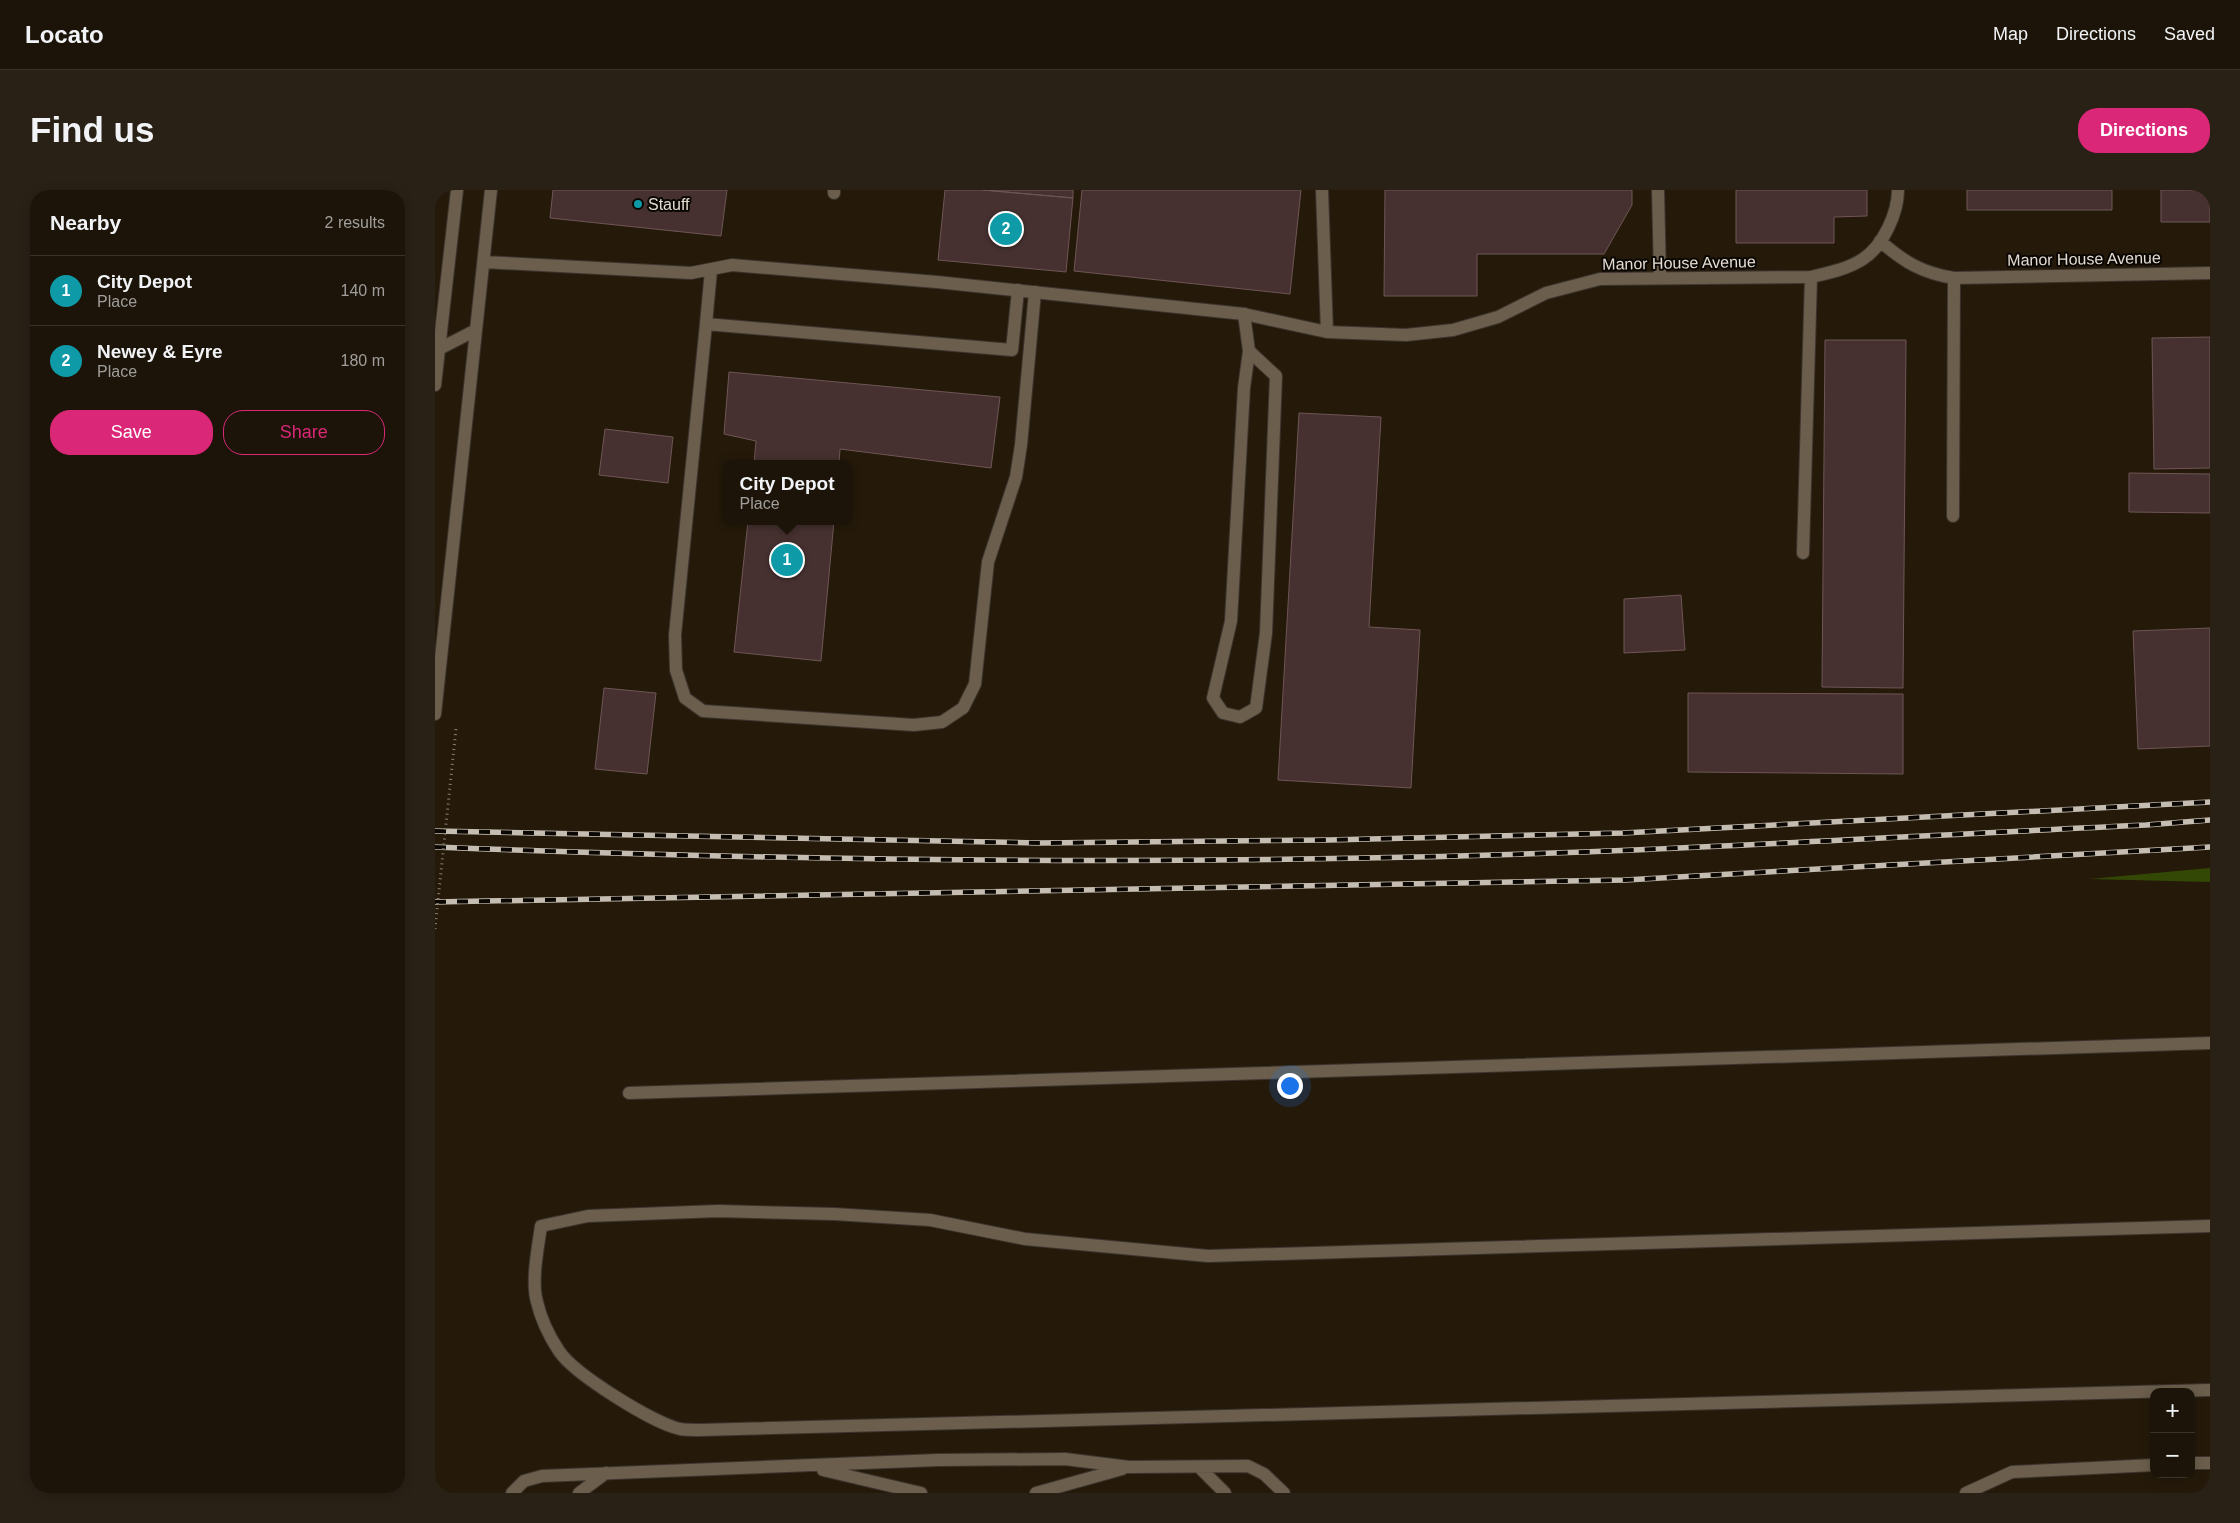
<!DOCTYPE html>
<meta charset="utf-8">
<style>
body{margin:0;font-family:Arial,sans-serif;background:#292116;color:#f1f3f6}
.controls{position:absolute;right:15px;bottom:15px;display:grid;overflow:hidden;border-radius:10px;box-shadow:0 2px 12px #0003}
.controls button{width:45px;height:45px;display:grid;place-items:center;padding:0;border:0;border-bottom:1px solid #3a3329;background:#1c1408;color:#f1f3f6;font:25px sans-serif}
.you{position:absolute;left:854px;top:895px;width:18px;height:18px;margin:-12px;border:4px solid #fff;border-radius:50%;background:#1a73e8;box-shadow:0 0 0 8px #1a73e833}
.badge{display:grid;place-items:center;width:32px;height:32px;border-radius:50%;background:#db2777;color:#fff;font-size:16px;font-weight:700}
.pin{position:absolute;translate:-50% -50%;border:2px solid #fff;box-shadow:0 1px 5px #0006}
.popup{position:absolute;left:287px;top:270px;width:130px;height:65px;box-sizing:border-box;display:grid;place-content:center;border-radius:10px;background:#1c1408;filter:drop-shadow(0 1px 4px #0005);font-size:16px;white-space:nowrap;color:#a09e9c}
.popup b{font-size:19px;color:#f1f3f6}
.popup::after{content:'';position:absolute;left:50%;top:100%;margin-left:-10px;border:10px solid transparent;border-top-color:#1c1408}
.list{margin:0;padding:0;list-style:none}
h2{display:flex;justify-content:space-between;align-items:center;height:65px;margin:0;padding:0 20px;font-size:21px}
h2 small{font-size:16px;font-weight:400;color:#a09e9c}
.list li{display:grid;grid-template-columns:32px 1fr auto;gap:15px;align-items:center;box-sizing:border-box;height:70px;padding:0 20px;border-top:1px solid #3a3329}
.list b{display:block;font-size:19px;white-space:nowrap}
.list p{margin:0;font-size:16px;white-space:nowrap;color:#a09e9c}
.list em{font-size:16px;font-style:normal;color:#a09e9c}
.actions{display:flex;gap:10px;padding:15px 20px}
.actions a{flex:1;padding:11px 0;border:1px solid #db2777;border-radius:20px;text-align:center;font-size:18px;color:#db2777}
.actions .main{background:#db2777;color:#fff}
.map{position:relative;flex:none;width:1775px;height:1303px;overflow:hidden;border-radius:20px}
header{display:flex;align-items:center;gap:30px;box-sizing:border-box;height:70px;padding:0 25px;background:#1c1408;border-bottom:1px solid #3a3329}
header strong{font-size:24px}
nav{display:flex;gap:28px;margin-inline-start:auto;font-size:18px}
.intro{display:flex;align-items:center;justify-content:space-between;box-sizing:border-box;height:120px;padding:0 30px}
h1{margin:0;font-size:35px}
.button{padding:12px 22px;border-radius:20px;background:#db2777;color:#fff;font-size:18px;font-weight:700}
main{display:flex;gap:30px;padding:0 30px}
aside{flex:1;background:#1c1408;border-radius:20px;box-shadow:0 2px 12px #0003}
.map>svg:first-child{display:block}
</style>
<header>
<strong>Locato</strong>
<nav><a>Map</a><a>Directions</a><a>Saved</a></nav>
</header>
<div class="intro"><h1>Find us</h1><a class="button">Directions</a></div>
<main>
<aside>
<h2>Nearby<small>2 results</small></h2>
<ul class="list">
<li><span class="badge" style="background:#0f9aa8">1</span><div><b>City Depot</b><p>Place</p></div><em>140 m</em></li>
<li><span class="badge" style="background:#0f9aa8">2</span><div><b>Newey &amp; Eyre</b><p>Place</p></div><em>180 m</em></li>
</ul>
<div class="actions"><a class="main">Save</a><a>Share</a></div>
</aside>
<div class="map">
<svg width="1775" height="1303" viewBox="0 0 1775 1303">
<rect width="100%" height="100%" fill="#251a0a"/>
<path fill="#344806" d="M 1775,678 L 1775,692 L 1655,689 Z"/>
<path fill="#463130" stroke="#6e5655" d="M 118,0 L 292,0 L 286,46 L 115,28 Z
M 510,0 L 548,0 L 638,8 L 631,82 L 503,70 Z
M 548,0 L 638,0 L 638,8 Z
M 647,0 L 866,0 L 855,104 L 639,81 Z
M 950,0 L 1197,0 L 1197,15 L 1169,64 L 1042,64 L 1042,106 L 949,106 Z
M 1301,0 L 1432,0 L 1432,26 L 1399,27 L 1399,53 L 1301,53 Z
M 1532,0 L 1677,0 L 1677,20 L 1532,20 Z
M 1726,0 L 1775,0 L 1775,32 L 1726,32 Z
M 1775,147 L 1775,278 L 1719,279 L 1717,148 Z
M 1390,150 L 1471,150 L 1468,498 L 1387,497 Z
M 294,182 L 565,207 L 556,278 L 405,259 L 404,274 L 319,274 L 321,251 L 289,244 Z
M 864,223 L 946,227 L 934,437 L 985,440 L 976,598 L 843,590 Z
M 170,239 L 238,247 L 233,293 L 164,285 Z
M 1694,283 L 1775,284 L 1775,323 L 1694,322 Z
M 313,331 L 399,331 L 386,471 L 299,462 Z
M 1246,405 L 1250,460 L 1189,463 L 1189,409 Z
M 1775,438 L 1775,556 L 1703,559 L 1698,441 Z
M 169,498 L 221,503 L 212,584 L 160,579 Z
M 1253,503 L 1468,504 L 1468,584 L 1253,582 Z"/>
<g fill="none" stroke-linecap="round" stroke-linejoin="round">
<defs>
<path id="service" d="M 399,3 L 399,0
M 276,80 L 271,134 L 577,160 L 583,100
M 809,124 L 814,161 L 809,198 L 796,431 L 778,508 L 788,523 L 805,527 L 821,518 L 831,443 L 841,186 L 814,161
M 271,134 L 240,445 L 241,480 L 250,508 L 268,521 L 479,535 L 507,532 L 528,518 L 540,494 L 553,372 L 581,287 L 586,255 L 600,102
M 1518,326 L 1519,88
M 1368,363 L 1376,87
M 194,903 L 1775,853
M 1775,1036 L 773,1066 L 590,1049 L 495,1030 L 399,1024 L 283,1021 L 153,1026 L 106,1036 C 103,1058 96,1091 102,1112 C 106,1129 114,1146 124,1161 C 139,1184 218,1233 245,1239 C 251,1240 258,1240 265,1240 L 1775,1200
M 1756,1273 L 1775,1273
M 764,1277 L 790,1303
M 388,1280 L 486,1303
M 77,1303 L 89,1291 L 107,1286 L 503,1270 L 630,1269 L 694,1277 L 813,1276 L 829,1284 L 849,1303
M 144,1303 L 171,1283
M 601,1303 L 687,1279
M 1531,1303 L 1577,1282 L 1719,1275"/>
<path id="minor" d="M 887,0 L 892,142
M 1223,0 L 1225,87
M 1445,51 C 1469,72 1487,83 1519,88 L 1775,83
M 49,72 L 256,83 L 297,75 L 502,92 L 809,124 L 892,142 L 971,145 L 1018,140 L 1063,127 L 1111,103 L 1165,89 L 1376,87 C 1393,83 1413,79 1428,69 C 1448,56 1463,23 1463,0
M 0,159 L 4,159 L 41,140
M 0,195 L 22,0
M 0,524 L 56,0"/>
</defs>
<use href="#service" stroke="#3d342e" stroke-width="14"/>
<use href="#minor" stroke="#3d342e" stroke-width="14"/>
<use href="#service" stroke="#6b5e4c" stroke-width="12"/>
<use href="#minor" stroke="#6b5e4c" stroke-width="12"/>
<defs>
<path id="rail" d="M 0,641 L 604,653 L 894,650 L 1188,643 L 1775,612
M 0,657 C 309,669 619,674 929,668 C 1190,664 1450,647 1711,635 L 1775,630
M 0,712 L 1190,690 L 1775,657"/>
</defs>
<use href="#rail" stroke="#c5bdb2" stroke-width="5.5"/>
<use href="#rail" stroke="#0a0602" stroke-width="4" stroke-dasharray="11" stroke-linecap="butt"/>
<path stroke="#898073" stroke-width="3" stroke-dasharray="1 4" stroke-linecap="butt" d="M 0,739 L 21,539"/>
</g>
<circle fill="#0f9aa8" stroke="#0a0602" stroke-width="2" cx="203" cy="14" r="5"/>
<g text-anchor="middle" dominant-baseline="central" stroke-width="4" stroke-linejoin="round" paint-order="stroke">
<g font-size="16" fill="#e4dcd2" stroke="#0a0602" text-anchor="start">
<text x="213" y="14">Stauff</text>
</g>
<g font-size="16" fill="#e4dcd2" stroke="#0a0602">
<text transform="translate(1649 69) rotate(-1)">Manor House Avenue</text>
<text transform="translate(1244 73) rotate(-1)">Manor House Avenue</text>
</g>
</g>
</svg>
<div class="controls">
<button>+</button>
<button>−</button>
</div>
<div class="you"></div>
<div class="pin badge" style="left:352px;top:370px;background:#0f9aa8">1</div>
<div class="popup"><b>City Depot</b>Place</div>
<div class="pin badge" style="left:571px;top:39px;background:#0f9aa8">2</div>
</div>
</main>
